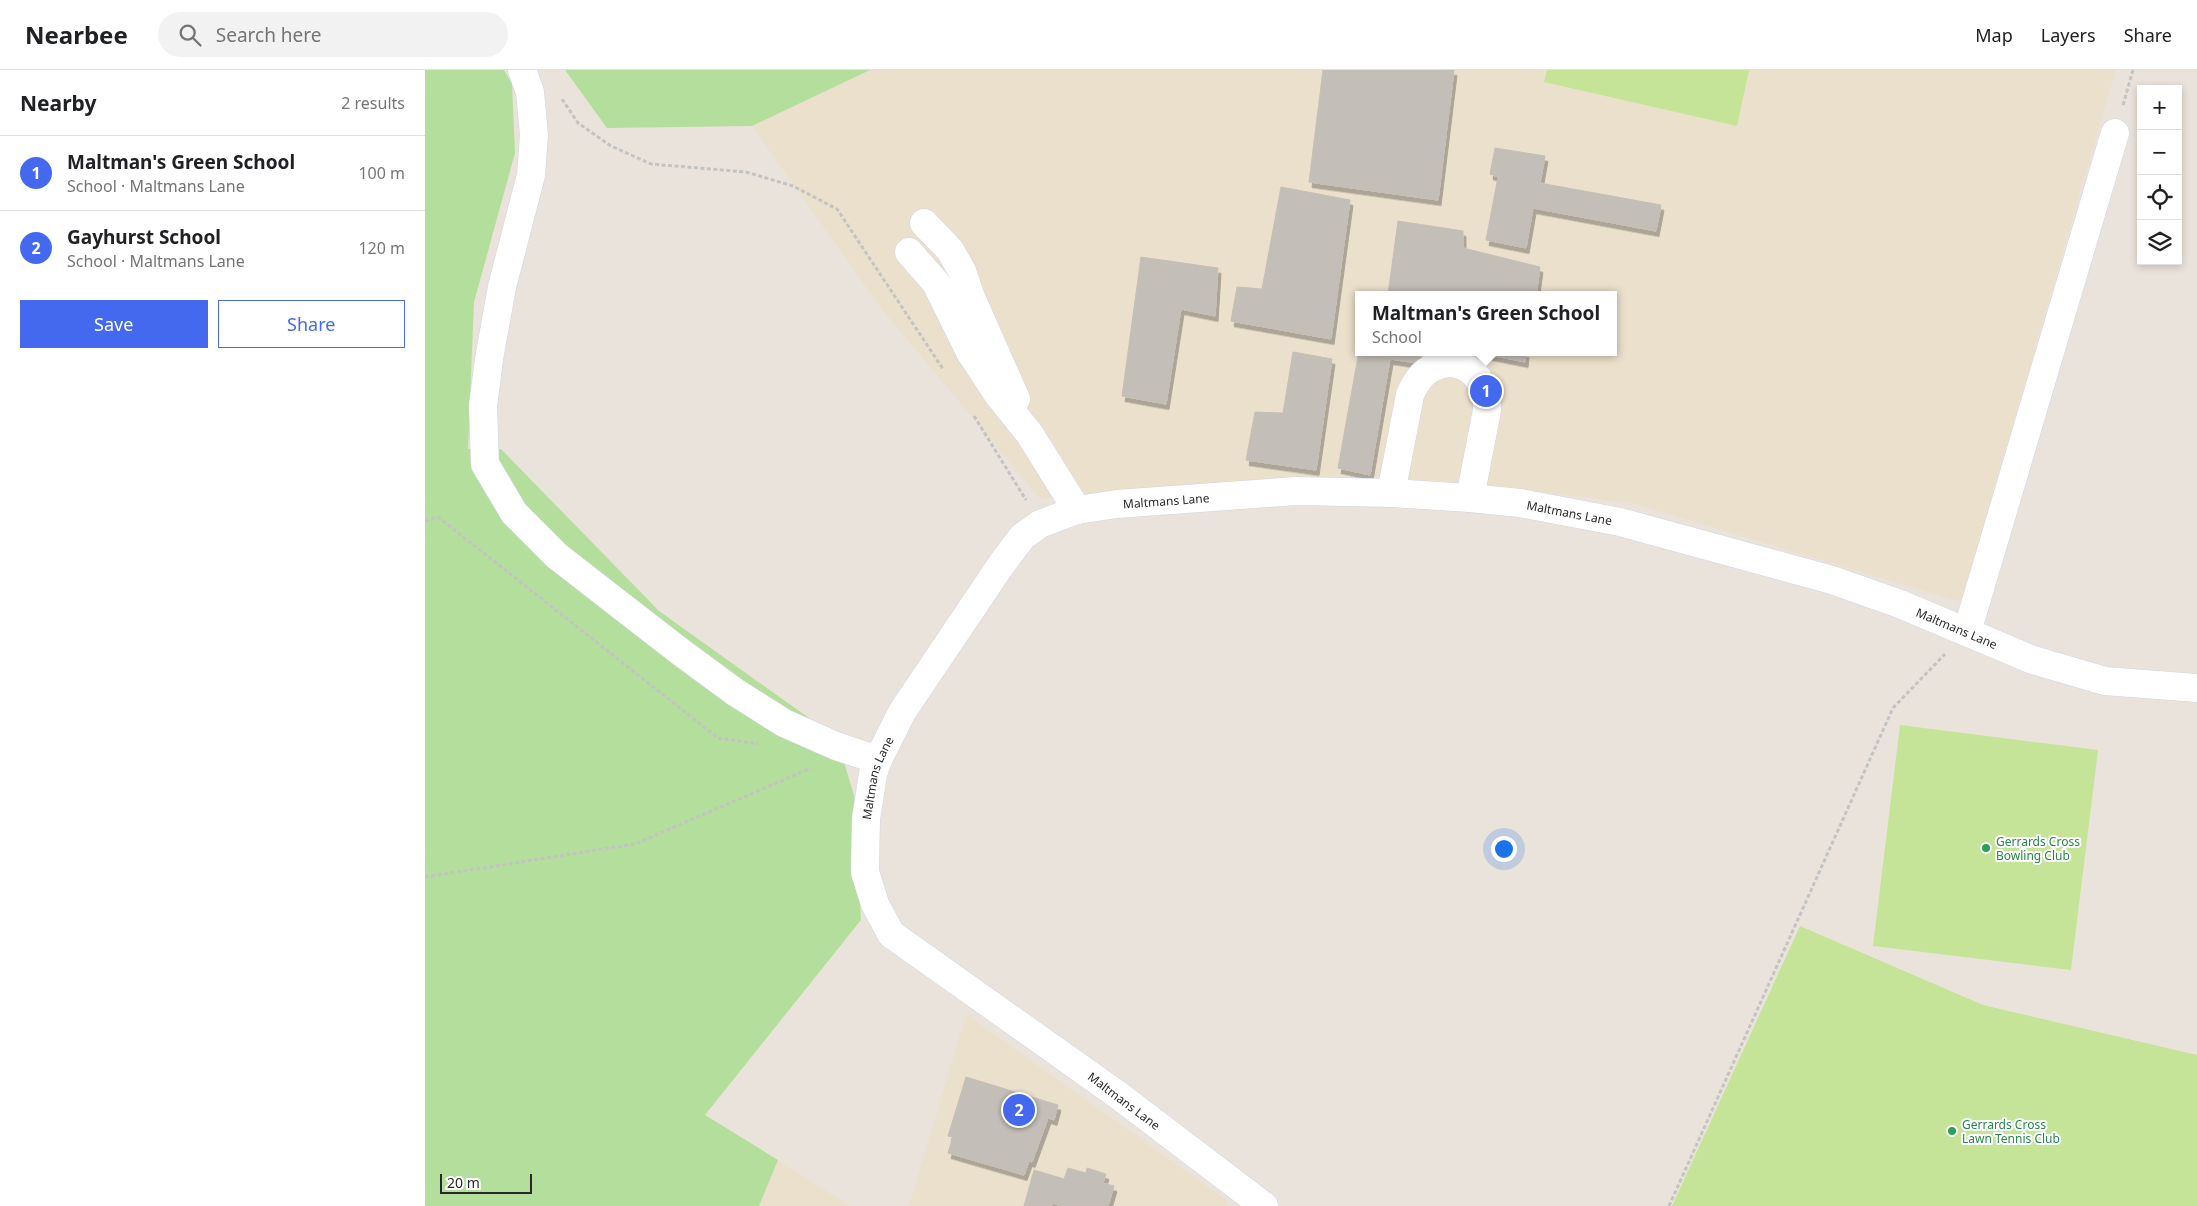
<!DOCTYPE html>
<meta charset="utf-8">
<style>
body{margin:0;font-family:"Noto Sans",sans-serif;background:#f2f2f2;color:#202124}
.controls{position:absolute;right:15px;top:15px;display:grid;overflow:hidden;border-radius:0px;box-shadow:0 2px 8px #0003}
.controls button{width:45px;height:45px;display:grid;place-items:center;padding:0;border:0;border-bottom:1px solid #e0e0e0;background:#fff;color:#202124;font:25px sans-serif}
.scale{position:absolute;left:15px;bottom:12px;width:92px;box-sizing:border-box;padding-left:5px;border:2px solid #292929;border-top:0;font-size:14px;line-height:18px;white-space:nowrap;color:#292929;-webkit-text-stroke:4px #fff;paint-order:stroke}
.you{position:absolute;left:1078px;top:778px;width:18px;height:18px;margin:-12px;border:4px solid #fff;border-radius:50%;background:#1a73e8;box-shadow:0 0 0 8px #1a73e833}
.badge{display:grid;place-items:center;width:32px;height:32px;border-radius:50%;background:#4569ee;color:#fff;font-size:16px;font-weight:700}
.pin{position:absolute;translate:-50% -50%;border:2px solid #fff;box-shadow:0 1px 5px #0006}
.popup{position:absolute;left:930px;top:221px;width:262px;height:65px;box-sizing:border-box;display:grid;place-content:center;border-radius:0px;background:#fff;filter:drop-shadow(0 1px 4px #0005);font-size:16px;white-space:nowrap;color:#757577}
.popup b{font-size:19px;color:#202124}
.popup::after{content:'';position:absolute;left:50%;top:100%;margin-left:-10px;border:10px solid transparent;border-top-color:#fff}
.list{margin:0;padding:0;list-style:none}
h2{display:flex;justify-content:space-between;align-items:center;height:65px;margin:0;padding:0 20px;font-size:21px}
h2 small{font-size:16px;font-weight:400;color:#757577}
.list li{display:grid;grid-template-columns:32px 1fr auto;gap:15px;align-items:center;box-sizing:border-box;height:75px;padding:0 20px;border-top:1px solid #e0e0e0}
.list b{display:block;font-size:19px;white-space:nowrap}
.list p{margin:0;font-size:16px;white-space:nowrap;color:#757577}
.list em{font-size:16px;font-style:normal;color:#757577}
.actions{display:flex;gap:10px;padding:15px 20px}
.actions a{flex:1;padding:11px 0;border:1px solid #4569ee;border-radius:0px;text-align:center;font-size:18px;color:#4569ee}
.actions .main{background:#4569ee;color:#fff}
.icon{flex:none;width:28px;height:28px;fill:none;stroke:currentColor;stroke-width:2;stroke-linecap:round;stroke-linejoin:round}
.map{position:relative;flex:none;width:1772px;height:1136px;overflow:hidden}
header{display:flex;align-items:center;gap:30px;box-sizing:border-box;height:70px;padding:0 25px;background:#fff;border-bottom:1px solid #e0e0e0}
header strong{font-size:24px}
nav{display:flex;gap:28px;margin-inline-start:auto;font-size:18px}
.search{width:350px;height:45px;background:#f2f2f2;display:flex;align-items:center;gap:12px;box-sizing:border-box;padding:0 18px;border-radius:28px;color:#757577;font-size:19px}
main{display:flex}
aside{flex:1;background:#fff}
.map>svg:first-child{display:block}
</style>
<header>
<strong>Nearbee</strong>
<div class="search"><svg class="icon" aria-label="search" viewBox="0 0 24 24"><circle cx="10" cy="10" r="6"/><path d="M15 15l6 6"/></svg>Search here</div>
<nav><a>Map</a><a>Layers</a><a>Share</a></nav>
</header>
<main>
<aside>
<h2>Nearby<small>2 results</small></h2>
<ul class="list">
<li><span class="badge">1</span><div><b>Maltman's Green School</b><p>School · Maltmans Lane</p></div><em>100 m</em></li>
<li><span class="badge">2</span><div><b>Gayhurst School</b><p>School · Maltmans Lane</p></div><em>120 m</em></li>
</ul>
<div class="actions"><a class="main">Save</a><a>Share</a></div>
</aside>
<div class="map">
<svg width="1772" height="1136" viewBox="0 0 1772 1136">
<defs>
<filter id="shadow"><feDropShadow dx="3" dy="5.5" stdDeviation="0" flood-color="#0004"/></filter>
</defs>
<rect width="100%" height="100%" fill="#eae3db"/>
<path fill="#ebe0cc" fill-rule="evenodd" d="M 445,0 L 1691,0 L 1536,532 L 1210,434 L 1071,416 L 923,405 L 615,429 L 455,237 L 327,56 ZM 934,225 L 1188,225 L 1188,282 L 934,282 Z
M 541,944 L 803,1131 L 802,1136 L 484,1136 Z
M 353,1090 L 425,1136 L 333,1136 Z"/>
<path fill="#b4de9b" d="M 0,0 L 79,0 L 87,14 L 90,83 L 49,232 L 43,379 L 76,379 L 234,541 L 412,668 L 429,726 L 436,850 L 280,1045 L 353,1090 L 334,1136 L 0,1136 Z
M 140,0 L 445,0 L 327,56 L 182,58 Z"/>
<path fill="#c6e497" d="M 1122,0 L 1324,0 L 1312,56 L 1119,12 Z
M 1475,655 L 1673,680 L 1646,900 L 1448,876 Z
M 1375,856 L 1558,935 L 1772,985 L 1772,1136 L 1247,1136 Z"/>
<path fill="#c3beb7" stroke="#c5bfb5" filter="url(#shadow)" d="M 898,0 L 1029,0 L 1013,130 L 884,112 Z
M 1070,78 L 1120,86 L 1115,113 L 1236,135 L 1231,161 L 1108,138 L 1101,178 L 1061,170 L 1073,107 L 1065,104 Z
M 856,117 L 925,130 L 906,269 L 806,251 L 812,217 L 837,219 Z
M 973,151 L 1038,161 L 1038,178 L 1115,197 L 1111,225 L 963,225 Z
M 716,187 L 793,198 L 790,246 L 756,239 L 741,334 L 697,326 Z
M 934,281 L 994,282 L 992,293 L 965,289 L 945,405 L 913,398 Z
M 868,282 L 907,289 L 891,400 L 821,390 L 830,342 L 858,343 Z
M 1050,282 L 1101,282 L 1100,292 Z
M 541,1007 L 633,1035 L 629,1050 L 623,1048 L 607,1092 L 604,1091 L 599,1105 L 523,1083 L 528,1067 L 523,1066 Z
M 643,1098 L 661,1103 L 662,1098 L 681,1104 L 678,1113 L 689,1116 L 683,1136 L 636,1136 L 628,1133 L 627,1136 L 599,1136 L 609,1100 L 639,1109 Z"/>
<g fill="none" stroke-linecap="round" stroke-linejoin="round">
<defs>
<g id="minor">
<path d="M 97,0 L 105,22 L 109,65 L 106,105 L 77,217 L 64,289 L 58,336 L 60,394 L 89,443 L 132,486 L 253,580 L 310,622 L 359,653 L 411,676 L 453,690"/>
<path d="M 499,153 L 525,180 L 537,201 L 545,225 L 591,329"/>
<path d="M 484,182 L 511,213 L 545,282 L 574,326 L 604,363 L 652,440"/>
<path d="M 966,423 L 985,325 C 1004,275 1063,287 1062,340 L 1045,428"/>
<path d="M 1542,562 L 1690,63"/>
<path id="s1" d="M 839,1136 L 693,1025 L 466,864 L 450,834 L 440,802 L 441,749 L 448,704 L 453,690 L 477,642 L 576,495 L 597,467 L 615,454 L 652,440 L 692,434 L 871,421 L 966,423 L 1045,428 L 1095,433 L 1195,452 L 1407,510 L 1475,534 L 1608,590 L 1680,611 L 1772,618"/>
</g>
</defs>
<use href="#minor" stroke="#d1d4e1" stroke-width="29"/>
<path stroke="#c3c3c3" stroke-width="3" stroke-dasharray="4 2.5" stroke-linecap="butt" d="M 137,29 L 153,53 L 186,76 L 226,94 L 321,102 L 368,116 L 412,139 L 518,299
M 1698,35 L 1708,0
M 549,346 L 601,430
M 0,451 L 13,447 L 293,668 L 333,674
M 0,807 L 210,774 L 386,698
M 1244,1136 L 1468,638 L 1520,584"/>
<use href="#minor" stroke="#fff" stroke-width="28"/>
</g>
<g fill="#2e9e5b" stroke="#fff" stroke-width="2">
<circle cx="1561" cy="778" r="5"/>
<circle cx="1527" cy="1061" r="5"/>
</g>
<g text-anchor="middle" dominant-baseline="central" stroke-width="4" stroke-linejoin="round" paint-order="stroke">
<g font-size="12" fill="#292929" stroke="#fff">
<text stroke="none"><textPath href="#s1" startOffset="1060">Maltmans Lane</textPath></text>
<text stroke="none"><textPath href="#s1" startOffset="1465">Maltmans Lane</textPath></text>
<text stroke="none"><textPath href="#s1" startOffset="1870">Maltmans Lane</textPath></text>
<text stroke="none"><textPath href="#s1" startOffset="625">Maltmans Lane</textPath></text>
<text transform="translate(699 1031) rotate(37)">Maltmans Lane</text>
</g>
<g font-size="12" fill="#27864d" stroke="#fff" text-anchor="start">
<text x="1571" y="771">Gerrards Cross<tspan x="1571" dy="14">Bowling Club</tspan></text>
<text x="1537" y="1054">Gerrards Cross<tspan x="1537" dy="14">Lawn Tennis Club</tspan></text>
</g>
</g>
</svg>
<div class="controls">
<button>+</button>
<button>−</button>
<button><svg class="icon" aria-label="locate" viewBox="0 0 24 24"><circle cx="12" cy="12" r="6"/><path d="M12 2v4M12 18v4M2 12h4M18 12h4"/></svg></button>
<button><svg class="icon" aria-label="layers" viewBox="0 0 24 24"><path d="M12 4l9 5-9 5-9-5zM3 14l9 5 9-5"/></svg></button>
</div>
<div class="scale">20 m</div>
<div class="you"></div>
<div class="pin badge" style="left:1061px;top:321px">1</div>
<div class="popup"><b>Maltman's Green School</b>School</div>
<div class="pin badge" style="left:594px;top:1040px">2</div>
</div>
</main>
